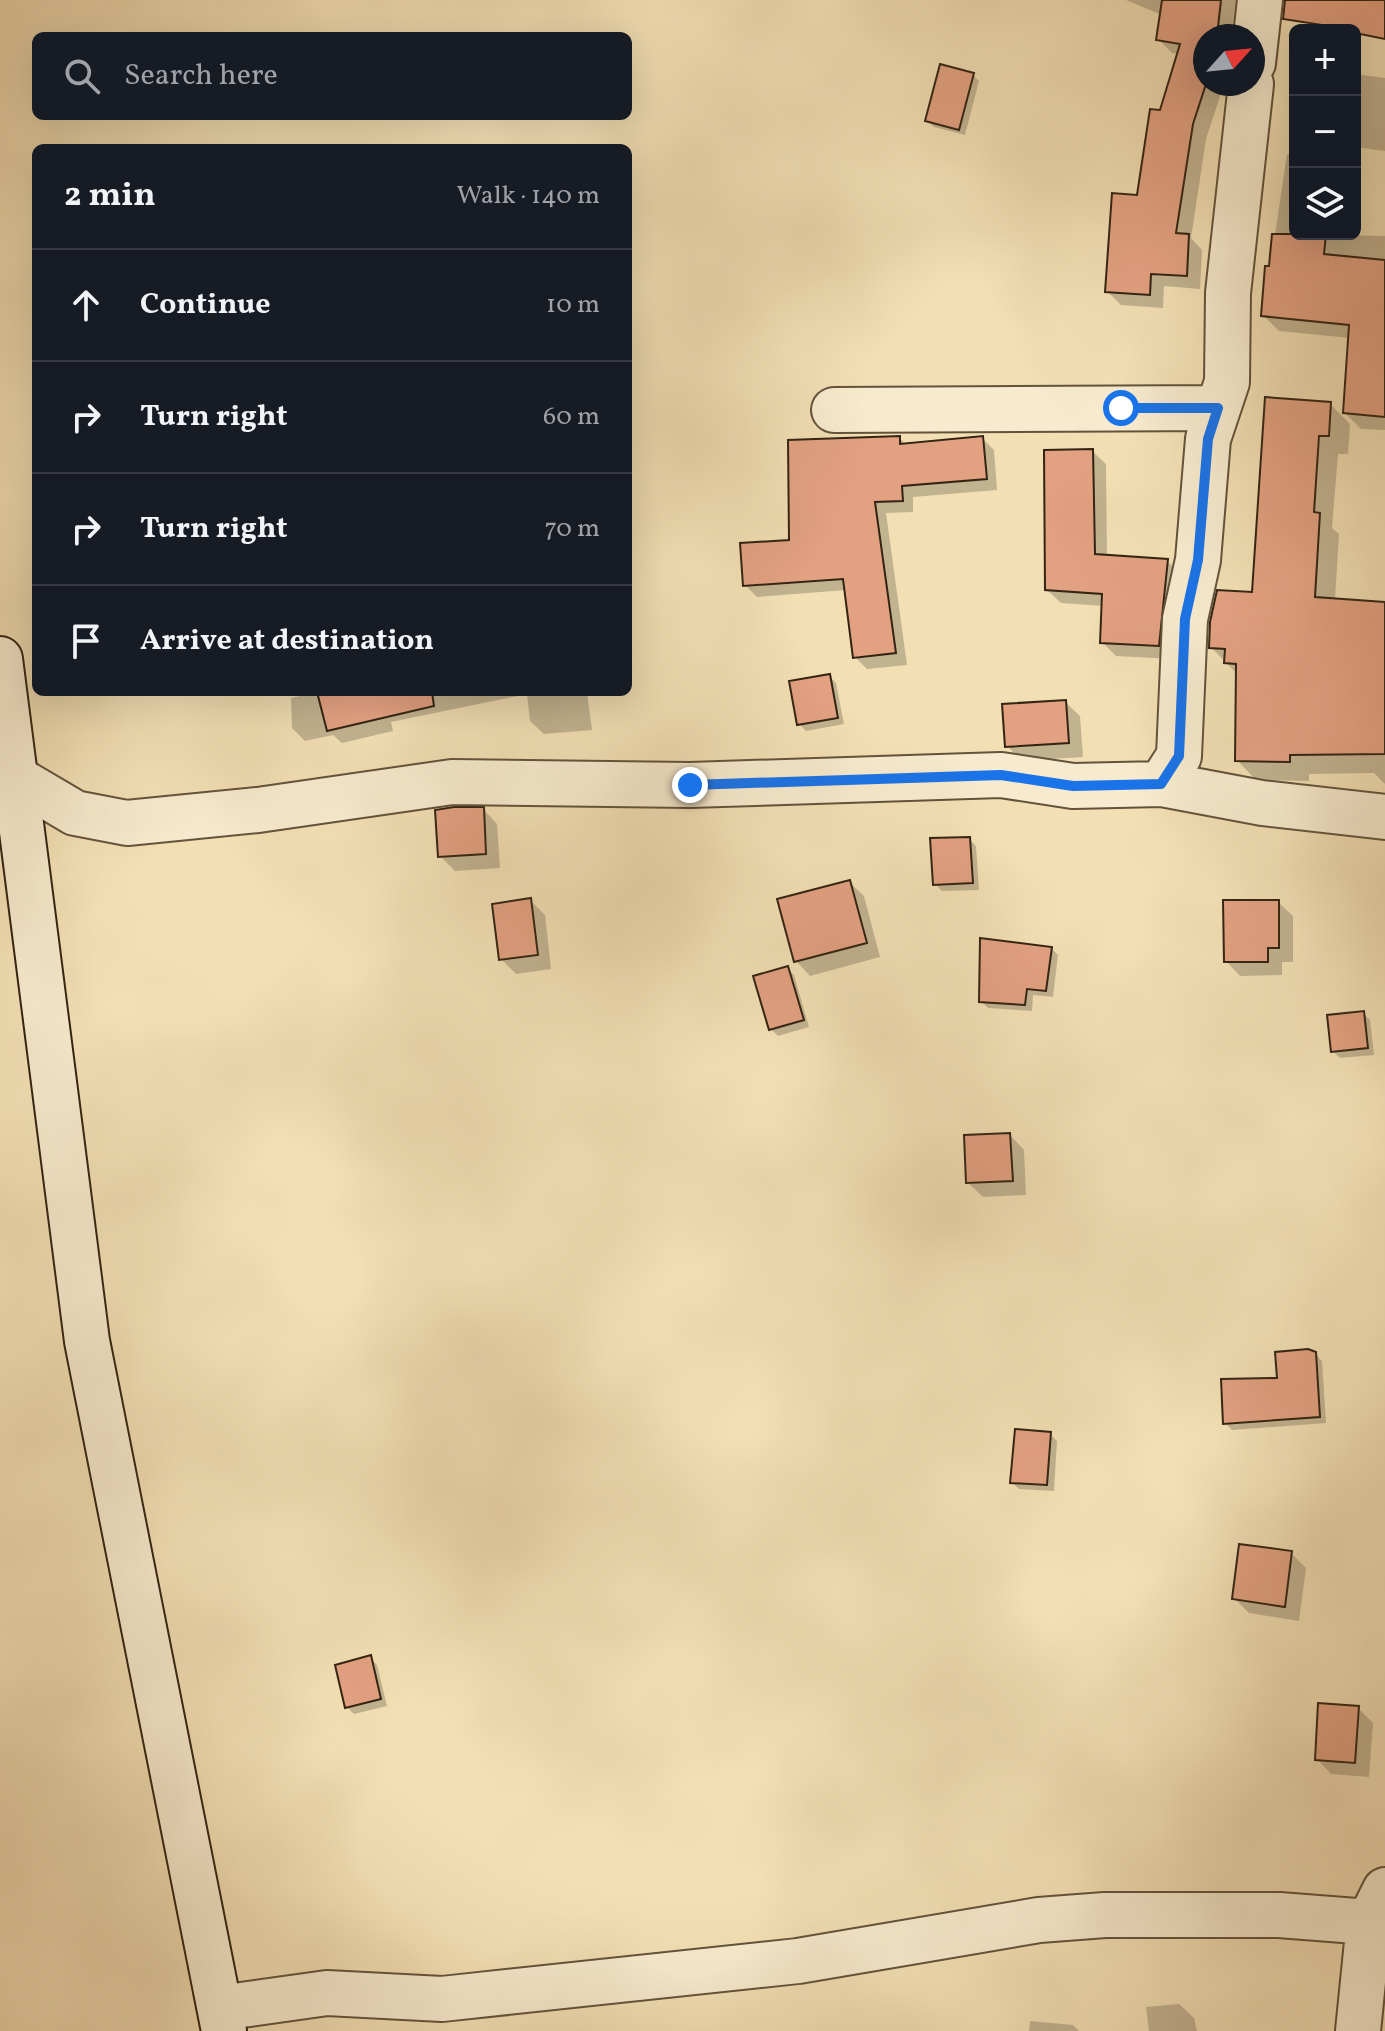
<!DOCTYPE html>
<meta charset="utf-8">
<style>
body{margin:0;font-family:Vollkorn,serif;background:#20242c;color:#f1f3f6}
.controls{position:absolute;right:24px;top:24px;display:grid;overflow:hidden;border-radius:12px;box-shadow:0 8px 32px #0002}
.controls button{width:72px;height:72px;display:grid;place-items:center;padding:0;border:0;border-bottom:2px solid #363941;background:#171b24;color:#f1f3f6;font:40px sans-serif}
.compass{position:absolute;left:1193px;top:24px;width:72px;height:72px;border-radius:50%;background:#171b24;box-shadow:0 8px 32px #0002;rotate:63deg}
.stop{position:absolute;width:24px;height:24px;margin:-18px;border:6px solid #1a73e8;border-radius:50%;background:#fff}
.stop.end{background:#1a73e8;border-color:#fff;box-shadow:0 2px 8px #0008}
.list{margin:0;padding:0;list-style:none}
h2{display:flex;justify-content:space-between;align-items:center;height:104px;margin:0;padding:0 32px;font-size:34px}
h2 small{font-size:26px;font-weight:400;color:#9ea1a6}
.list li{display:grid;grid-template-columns:52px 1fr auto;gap:24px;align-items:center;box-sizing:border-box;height:112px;padding:0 32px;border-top:2px solid #363941}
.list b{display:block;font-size:30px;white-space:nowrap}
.list em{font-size:26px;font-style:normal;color:#9ea1a6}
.icon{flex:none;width:44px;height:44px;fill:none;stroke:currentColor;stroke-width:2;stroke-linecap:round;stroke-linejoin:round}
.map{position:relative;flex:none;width:1385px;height:2031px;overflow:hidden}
.search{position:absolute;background:#171b24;box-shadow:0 8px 32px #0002;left:32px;top:32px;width:600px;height:88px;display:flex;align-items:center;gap:20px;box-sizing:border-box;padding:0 28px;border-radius:12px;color:#9ea1a6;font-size:30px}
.panel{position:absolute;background:#171b24;box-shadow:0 8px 32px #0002;left:32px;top:144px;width:600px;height:552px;border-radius:12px}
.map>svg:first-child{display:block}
</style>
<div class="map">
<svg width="1385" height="2031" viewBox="0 0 1385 2031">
<rect width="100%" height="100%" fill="#f2dfb4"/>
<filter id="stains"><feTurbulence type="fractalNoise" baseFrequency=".0025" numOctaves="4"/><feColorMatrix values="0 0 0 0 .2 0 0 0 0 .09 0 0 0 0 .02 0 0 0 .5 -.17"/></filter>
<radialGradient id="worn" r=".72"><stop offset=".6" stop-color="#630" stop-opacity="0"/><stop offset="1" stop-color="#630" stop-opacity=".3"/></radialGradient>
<path fill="#0003" d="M 1126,0 L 1236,0 L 1231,36 L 1205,36 L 1205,84 L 1224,84 L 1206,139 L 1191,238 L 1202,250 L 1200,289 L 1164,286 L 1163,308 L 1121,305 L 1107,291 L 1179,54 L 1172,53 L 1158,39 L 1162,15 Z
M 972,74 L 979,81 L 965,135 L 934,127 L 927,120 Z
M 1355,74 L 1385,78 L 1385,151 L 1355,147 Z
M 1287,154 L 1295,155 L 1295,234 L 1385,236 L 1385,430 L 1361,429 L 1345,413 L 1350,338 L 1279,331 L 1263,315 Z
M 1330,404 L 1350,424 L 1348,454 L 1338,454 L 1332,528 L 1339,534 L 1335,600 L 1385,604 L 1385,784 L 1374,773 L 1309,774 L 1309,781 L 1256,780 L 1237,760 L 1238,675 L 1211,647 L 1254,595 Z
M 899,438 L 907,445 L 982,438 L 994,450 L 997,490 L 913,497 L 913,512 L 886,513 L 907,665 L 867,669 L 855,657 L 846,590 L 757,597 L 745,585 Z
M 1092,451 L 1106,464 L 1107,557 L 1167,561 L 1181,574 L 1172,659 L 1116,656 L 1102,642 L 1104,606 L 1061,603 L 1047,590 Z
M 829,676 L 836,683 L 844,724 L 806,731 L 799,724 Z
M 318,692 L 587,692 L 592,730 L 544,734 L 530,721 L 527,694 L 391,722 L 393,731 L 342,743 L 333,735 L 305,741 L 292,728 L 291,698 Z
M 1065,702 L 1080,716 L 1083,757 L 1022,761 L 1007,746 Z
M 483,809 L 497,824 L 500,868 L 455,871 L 440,856 Z
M 969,839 L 976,846 L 979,890 L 942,891 L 935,884 Z
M 849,882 L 864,896 L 880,957 L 810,976 L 796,961 Z
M 530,900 L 545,915 L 551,969 L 516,974 L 501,959 Z
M 1278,902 L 1293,916 L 1293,962 L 1282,962 L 1282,975 L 1240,976 L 1226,961 Z
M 1051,948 L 1058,955 L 1053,997 L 1033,995 L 1032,1011 L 988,1008 L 981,1001 Z
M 787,968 L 794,975 L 809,1027 L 778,1036 L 771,1029 Z
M 1363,1013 L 1370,1020 L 1374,1055 L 1340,1058 L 1333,1051 Z
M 1010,1135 L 1024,1150 L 1026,1195 L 983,1197 L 968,1183 Z
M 1315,1354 L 1322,1361 L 1326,1423 L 1232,1430 L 1225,1423 Z
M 1050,1434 L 1057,1441 L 1054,1491 L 1019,1489 L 1012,1482 Z
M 1291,1553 L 1306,1568 L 1299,1621 L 1249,1613 L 1234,1598 Z
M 370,1658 L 377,1665 L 387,1706 L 354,1714 L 347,1707 Z
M 1358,1708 L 1373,1723 L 1369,1777 L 1331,1774 L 1317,1759 Z
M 1179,2004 L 1194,2018 L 1197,2031 L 1149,2031 L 1146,2007 Z
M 1030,2021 L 1073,2025 L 1079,2031 L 1029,2031 Z"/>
<path fill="#e2a181" stroke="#332413" stroke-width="2" d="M 1162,0 L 1221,0 L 1217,36 L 1205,36 L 1206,84 L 1193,124 L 1176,233 L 1189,234 L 1187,276 L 1151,274 L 1150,295 L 1105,292 L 1112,193 L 1137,195 L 1150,109 L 1160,110 L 1180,44 L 1156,40 Z
M 1285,0 L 1385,0 L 1385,39 L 1355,33 L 1355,30 L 1283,19 Z
M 940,64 L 974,73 L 959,130 L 925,121 Z
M 1272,234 L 1326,234 L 1324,254 L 1385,260 L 1385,417 L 1343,413 L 1349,325 L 1261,316 L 1265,266 L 1269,266 Z
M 1265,397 L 1331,402 L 1329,436 L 1319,436 L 1314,512 L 1320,513 L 1315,597 L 1385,602 L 1385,754 L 1290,755 L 1290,762 L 1235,761 L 1236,664 L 1224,663 L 1225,649 L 1209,648 L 1210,622 L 1217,590 L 1252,592 Z
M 900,436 L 900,444 L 983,436 L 987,479 L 902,486 L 903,501 L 875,502 L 896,653 L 853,658 L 843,579 L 743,586 L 740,543 L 789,540 L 788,440 Z
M 1093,449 L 1095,554 L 1168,559 L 1159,646 L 1100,643 L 1102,594 L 1045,590 L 1044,450 Z
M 830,674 L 838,718 L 797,725 L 789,681 Z
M 317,692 L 432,692 L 434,706 L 327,731 Z
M 1066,700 L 1069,743 L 1005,747 L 1002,704 Z
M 454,807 L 484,807 L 486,854 L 438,857 L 435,810 Z
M 970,837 L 973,883 L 933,885 L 930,838 Z
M 850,880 L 867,943 L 794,962 L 777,899 Z
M 531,898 L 538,955 L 499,960 L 492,904 Z
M 1223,900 L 1279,900 L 1279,948 L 1268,948 L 1268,962 L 1224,962 Z
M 980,938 L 1052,947 L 1046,991 L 1027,989 L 1025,1005 L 979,1002 Z
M 788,966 L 804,1020 L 769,1030 L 753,976 Z
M 1364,1011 L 1368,1048 L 1331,1052 L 1327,1015 Z
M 1010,1133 L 1013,1181 L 966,1183 L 964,1135 Z
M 1308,1349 L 1316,1352 L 1320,1417 L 1223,1424 L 1221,1379 L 1277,1378 L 1275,1352 Z
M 1015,1429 L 1051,1432 L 1047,1485 L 1010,1483 Z
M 1239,1544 L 1292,1551 L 1285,1607 L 1232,1599 Z
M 371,1655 L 381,1699 L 345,1708 L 335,1665 Z
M 1318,1703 L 1359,1706 L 1355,1763 L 1315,1760 Z"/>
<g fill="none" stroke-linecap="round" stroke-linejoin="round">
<defs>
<path id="street" d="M 1253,63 L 1260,0
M 834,410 L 1218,408
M 14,777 L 75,813 L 127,823 L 258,810 L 452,782 L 690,785 L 1001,775 L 1073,786 L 1161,784 L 1262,803 L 1385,817
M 1161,784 L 1179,756 L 1185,619 L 1198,560 L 1208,439 L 1227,382 L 1228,293 L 1251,84
M 220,2008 L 327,1993 L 442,1999 L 798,1961 L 1039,1920 L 1105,1915 L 1279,1915 L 1369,1922
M 1358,2031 L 1369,1922 L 1385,1890"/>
<path id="secondary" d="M 0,659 L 87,1341 L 224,2031"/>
</defs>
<use href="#street" stroke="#63533b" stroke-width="48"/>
<use href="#secondary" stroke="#332413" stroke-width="48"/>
<use href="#street" stroke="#f7eace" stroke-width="44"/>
<use href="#secondary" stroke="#f7eace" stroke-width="44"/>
</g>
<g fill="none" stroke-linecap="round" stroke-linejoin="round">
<path stroke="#1a73e8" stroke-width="10" d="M 690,785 L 1001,775 L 1073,786 L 1161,784 L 1179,756 L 1185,619 L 1198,560 L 1208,439 L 1218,408 L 1121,408"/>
</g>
<rect width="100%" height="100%" filter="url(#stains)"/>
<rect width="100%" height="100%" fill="url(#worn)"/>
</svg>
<div class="controls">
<button>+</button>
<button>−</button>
<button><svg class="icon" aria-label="layers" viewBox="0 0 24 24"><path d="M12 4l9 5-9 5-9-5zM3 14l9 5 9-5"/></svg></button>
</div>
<svg class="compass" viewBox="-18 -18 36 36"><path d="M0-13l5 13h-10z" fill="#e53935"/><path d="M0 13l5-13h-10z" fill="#9ea1a6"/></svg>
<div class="stop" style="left:1121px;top:408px"></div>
<div class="stop end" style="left:690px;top:785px"></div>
<div class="search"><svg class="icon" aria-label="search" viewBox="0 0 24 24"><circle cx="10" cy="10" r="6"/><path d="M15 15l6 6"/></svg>Search here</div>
<section class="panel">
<h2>2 min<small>Walk · 140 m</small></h2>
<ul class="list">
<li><svg class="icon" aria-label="ahead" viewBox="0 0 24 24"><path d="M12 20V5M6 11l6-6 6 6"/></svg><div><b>Continue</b></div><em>10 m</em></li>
<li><svg class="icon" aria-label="right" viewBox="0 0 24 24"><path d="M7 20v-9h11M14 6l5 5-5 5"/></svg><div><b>Turn right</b></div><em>60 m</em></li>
<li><svg class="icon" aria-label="right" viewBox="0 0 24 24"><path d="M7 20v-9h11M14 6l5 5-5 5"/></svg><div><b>Turn right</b></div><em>70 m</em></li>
<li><svg class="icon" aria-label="arrive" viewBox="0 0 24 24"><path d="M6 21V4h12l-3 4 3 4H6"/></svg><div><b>Arrive at destination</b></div></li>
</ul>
</section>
</div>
